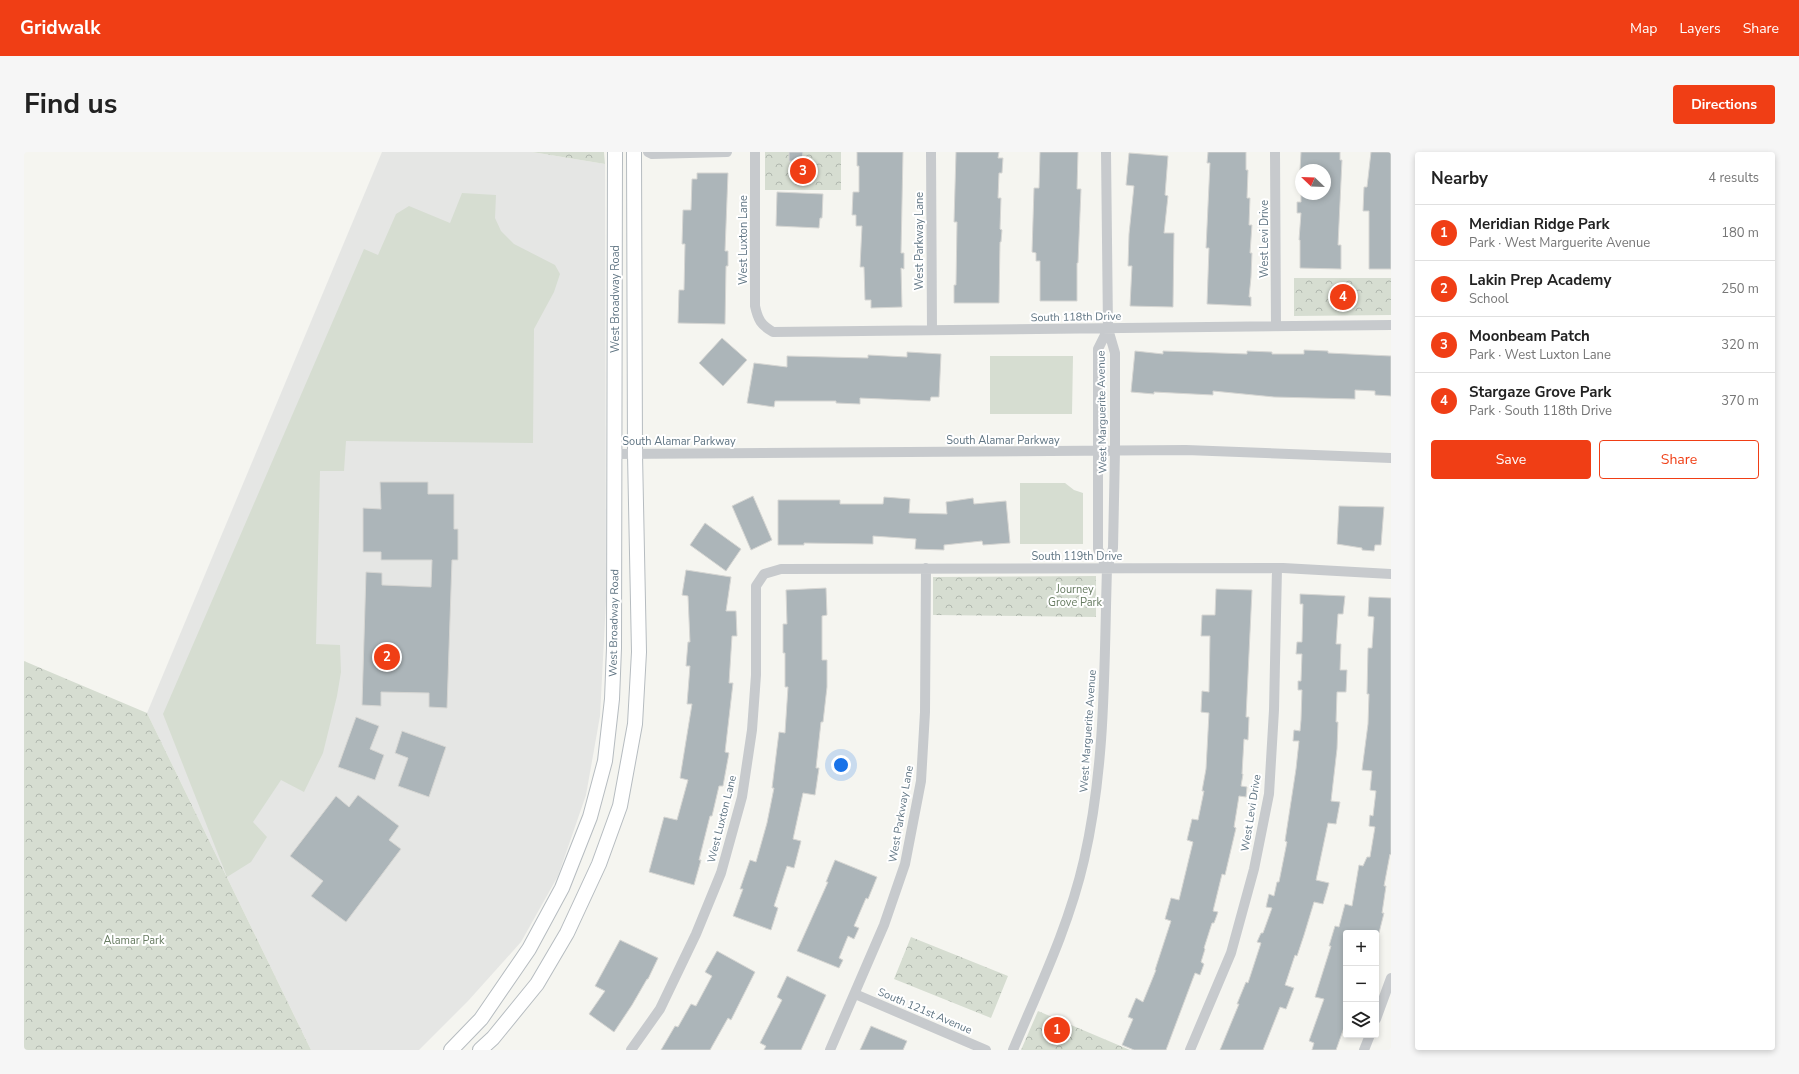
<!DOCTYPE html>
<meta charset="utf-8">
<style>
body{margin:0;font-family:"Nunito Sans",sans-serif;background:#f6f6f6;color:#222}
.controls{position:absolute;right:12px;bottom:12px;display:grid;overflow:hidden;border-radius:4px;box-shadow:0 2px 6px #0003}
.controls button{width:36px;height:36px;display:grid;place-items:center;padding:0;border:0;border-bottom:1px solid #e0e0e0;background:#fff;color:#222;font:20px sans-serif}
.compass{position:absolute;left:1271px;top:12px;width:36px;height:36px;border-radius:50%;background:#fff;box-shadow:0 2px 6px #0003;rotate:293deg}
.you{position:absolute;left:817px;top:613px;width:14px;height:14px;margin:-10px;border:3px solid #fff;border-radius:50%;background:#1a73e8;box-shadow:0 0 0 6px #1a73e833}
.badge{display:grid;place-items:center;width:26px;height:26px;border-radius:50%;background:#f03e15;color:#fff;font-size:13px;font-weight:700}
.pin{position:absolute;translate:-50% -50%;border:2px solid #fff;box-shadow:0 1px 4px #0006}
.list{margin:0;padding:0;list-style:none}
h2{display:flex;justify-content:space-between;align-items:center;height:52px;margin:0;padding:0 16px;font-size:17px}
h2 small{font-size:13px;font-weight:400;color:#767676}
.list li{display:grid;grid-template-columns:26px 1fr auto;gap:12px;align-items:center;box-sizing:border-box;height:56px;padding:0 16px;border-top:1px solid #e0e0e0}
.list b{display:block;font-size:15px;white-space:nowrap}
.list p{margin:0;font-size:13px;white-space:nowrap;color:#767676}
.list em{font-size:13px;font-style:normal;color:#767676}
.actions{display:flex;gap:8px;padding:12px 16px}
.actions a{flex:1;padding:9px 0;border:1px solid #f03e15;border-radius:4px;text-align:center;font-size:14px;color:#f03e15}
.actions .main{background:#f03e15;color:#fff}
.icon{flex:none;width:22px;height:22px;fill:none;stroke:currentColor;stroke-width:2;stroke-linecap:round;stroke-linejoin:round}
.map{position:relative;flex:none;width:1367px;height:898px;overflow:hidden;border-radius:4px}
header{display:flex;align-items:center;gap:24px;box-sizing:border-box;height:56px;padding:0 20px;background:#f03e15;color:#fff}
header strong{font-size:19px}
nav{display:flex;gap:22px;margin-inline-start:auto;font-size:14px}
.intro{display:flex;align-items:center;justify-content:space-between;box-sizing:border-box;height:96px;padding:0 24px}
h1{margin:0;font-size:28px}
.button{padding:10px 18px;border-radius:4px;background:#f03e15;color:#fff;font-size:14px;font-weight:700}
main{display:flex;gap:24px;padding:0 24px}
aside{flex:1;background:#fff;border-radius:4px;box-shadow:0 2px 6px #0003}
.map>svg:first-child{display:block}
</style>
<header>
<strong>Gridwalk</strong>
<nav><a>Map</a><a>Layers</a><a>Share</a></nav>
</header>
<div class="intro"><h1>Find us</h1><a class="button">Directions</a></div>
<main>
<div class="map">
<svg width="1367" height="898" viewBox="0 0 1367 898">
<defs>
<pattern id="forest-crowns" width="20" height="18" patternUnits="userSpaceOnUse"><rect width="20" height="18" fill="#d6ddd1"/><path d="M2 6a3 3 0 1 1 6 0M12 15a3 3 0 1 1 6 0" fill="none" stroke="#b1b8af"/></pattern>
</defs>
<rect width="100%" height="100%" fill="#f5f5f0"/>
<path fill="#e5e6e4" d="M 358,0 L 508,0 L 581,12 L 582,449 L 576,564 L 562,643 L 534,724 L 497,790 L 444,849 L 395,898 L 287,898 L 123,561 Z"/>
<path fill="#d6ddd1" d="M 438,41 L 472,43 L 471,66 L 477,79 L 490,92 L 531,113 L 536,122 L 530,140 L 510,177 L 509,291 L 322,289 L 320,319 L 296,319 L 292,492 L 316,493 L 317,520 L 313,544 L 299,601 L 280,640 L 257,628 L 229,670 L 243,685 L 227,710 L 203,725 L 139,562 L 340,97 L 354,103 L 372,62 L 385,54 L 426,71 Z
M 966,204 L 1049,204 L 1048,262 L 966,262 Z
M 996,331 L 1041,331 L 1050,338 L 1059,341 L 1059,392 L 996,392 Z"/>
<path fill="url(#forest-crowns)" d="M 508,0 L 580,0 L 581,12 Z
M 741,0 L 817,0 L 817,38 L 741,38 Z
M 1270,126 L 1367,126 L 1367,163 L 1270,164 Z
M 1072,424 L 1072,465 L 909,463 L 909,425 Z
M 0,509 L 123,561 L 287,898 L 0,898 Z
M 887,785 L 984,824 L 967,866 L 870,827 Z
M 1014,859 L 1106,898 L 997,898 Z"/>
<path fill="#acb5b9" stroke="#d6d6d3" d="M 765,0 L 779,0 L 778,9 L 765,9 Z
M 833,0 L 879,0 L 877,101 L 880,101 L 880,117 L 877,116 L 878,155 L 847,156 L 847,148 L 841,148 L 840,115 L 836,115 L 838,74 L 832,74 L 832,63 L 828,63 L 829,40 L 835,40 L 835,14 L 833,14 Z
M 932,0 L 975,0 L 974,6 L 979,6 L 978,21 L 975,21 L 974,46 L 977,46 L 976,77 L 978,78 L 977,90 L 976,90 L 975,151 L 930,151 L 930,133 L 932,133 L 933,70 L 930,70 Z
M 1016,0 L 1054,0 L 1053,37 L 1057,37 L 1054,111 L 1053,111 L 1053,149 L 1016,149 L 1016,109 L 1012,109 L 1012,101 L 1008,100 L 1010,36 L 1015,36 Z
M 1184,0 L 1222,0 L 1222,18 L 1224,18 L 1223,46 L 1226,46 L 1225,73 L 1228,73 L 1226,101 L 1228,101 L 1227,125 L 1225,145 L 1227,145 L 1227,154 L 1183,152 L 1185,96 L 1182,96 L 1186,11 L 1183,11 Z
M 1277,0 L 1316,0 L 1316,8 L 1318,8 L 1314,93 L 1317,93 L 1317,117 L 1276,116 L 1276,88 L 1275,88 L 1277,61 L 1273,61 L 1273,50 L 1277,50 L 1277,42 L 1301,42 L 1301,18 L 1276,18 Z
M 1347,0 L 1367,0 L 1367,117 L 1345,117 L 1345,59 L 1339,59 L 1340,35 L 1343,35 Z
M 1105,1 L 1144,4 L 1141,43 L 1144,44 L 1140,81 L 1150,81 L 1149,155 L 1106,154 L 1108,114 L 1104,114 L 1105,82 L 1110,34 L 1102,33 Z
M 673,21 L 704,21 L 701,99 L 704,99 L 704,114 L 702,114 L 701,172 L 654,171 L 655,138 L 660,138 L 661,92 L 658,92 L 659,58 L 667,58 L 668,27 L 673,27 Z
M 753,40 L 799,42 L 798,66 L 796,66 L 795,76 L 752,74 Z
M 698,186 L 723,208 L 699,234 L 675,211 Z
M 1280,198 L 1304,199 L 1304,201 L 1367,204 L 1367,244 L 1351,243 L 1351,239 L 1331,238 L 1331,247 L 1250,245 L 1189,239 L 1189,243 L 1130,240 L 1130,242 L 1107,240 L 1111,199 L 1139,202 L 1139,199 L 1223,202 L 1223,199 L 1248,200 L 1248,202 L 1280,202 Z
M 883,200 L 917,202 L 915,245 L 907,245 L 906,249 L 836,246 L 836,252 L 812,251 L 812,249 L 751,249 L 750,255 L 723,251 L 730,211 L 763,215 L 763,204 L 844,206 L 844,203 L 883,205 Z
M 356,330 L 404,330 L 404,342 L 430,342 L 430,377 L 434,377 L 434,408 L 428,408 L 423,556 L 405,555 L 405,541 L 357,540 L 357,554 L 338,553 L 342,420 L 358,421 L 358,433 L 407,435 L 408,408 L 357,408 L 357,400 L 339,400 L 339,356 L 357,357 Z
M 729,344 L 748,388 L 727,398 L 708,354 Z
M 860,345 L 886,347 L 885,361 L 923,362 L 922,350 L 949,346 L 950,352 L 982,349 L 986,391 L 959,393 L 958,389 L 920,393 L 920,398 L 891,397 L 892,387 L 849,384 L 849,392 L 780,391 L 780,393 L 754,393 L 754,348 L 816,348 L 816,352 L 859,352 Z
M 1315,354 L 1360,355 L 1357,393 L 1351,393 L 1350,399 L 1338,398 L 1338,396 L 1313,392 Z
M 681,371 L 717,397 L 702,419 L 666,393 Z
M 662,418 L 707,425 L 702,459 L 712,459 L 713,484 L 708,484 L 705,531 L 709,531 L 701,600 L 705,601 L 699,634 L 695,634 L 688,664 L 686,664 L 675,708 L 677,708 L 670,733 L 625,720 L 640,665 L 653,668 L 664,628 L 656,626 L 668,552 L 663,552 L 666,514 L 662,514 L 664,490 L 666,490 L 664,444 L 658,443 Z
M 802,436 L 803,463 L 798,464 L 798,508 L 803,508 L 803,535 L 799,570 L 797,570 L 792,616 L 795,616 L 791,643 L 779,641 L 769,687 L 777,689 L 770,716 L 763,714 L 750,754 L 754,756 L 747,778 L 709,764 L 719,737 L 716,737 L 726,708 L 732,710 L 743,671 L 750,636 L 748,636 L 755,580 L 761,581 L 764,535 L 761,535 L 761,501 L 759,501 L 759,472 L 763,472 L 762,438 Z
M 1192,437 L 1228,438 L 1222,565 L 1225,565 L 1224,588 L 1220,587 L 1218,622 L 1219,622 L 1217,634 L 1223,635 L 1222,645 L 1215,644 L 1210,675 L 1212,676 L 1201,723 L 1198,722 L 1189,759 L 1194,760 L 1190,771 L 1188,771 L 1180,796 L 1181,797 L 1177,810 L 1180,812 L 1176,823 L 1171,821 L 1142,898 L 1110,898 L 1098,893 L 1109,867 L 1104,865 L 1112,846 L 1119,850 L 1132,818 L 1131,818 L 1147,769 L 1141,767 L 1147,746 L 1155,748 L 1169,690 L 1163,688 L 1168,667 L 1174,668 L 1180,639 L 1178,639 L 1182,617 L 1185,561 L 1177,560 L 1178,539 L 1185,540 L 1186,484 L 1177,484 L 1178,463 L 1191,463 Z
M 1276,442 L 1321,444 L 1319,462 L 1314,462 L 1312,492 L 1317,492 L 1316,518 L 1323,518 L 1322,540 L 1313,540 L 1312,570 L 1314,570 L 1313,597 L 1307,649 L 1316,650 L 1312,672 L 1304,671 L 1292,728 L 1305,731 L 1299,752 L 1290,750 L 1280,783 L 1273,804 L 1271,803 L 1261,833 L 1270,836 L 1262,857 L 1256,855 L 1239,898 L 1196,898 L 1215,852 L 1213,852 L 1222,830 L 1224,831 L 1237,791 L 1233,790 L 1237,781 L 1239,781 L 1248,756 L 1242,755 L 1245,742 L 1250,744 L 1253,730 L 1255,730 L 1263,690 L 1261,689 L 1272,617 L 1275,589 L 1269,589 L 1270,578 L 1276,579 L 1277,568 L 1278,538 L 1274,538 L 1274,529 L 1277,529 L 1278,502 L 1272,502 L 1273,490 L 1278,490 L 1279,452 L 1276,452 Z
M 1345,445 L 1367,446 L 1367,703 L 1366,702 L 1360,734 L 1362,734 L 1358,761 L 1360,761 L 1355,781 L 1322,781 L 1322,870 L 1312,898 L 1288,898 L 1290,891 L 1285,889 L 1300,847 L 1291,845 L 1307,794 L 1305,794 L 1311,774 L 1315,775 L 1321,752 L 1328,754 L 1335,713 L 1339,714 L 1343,705 L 1346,705 L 1351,675 L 1345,674 L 1346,663 L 1349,664 L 1352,639 L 1346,638 L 1348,619 L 1338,618 L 1344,572 L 1345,542 L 1343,542 L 1344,496 L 1348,496 L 1350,465 L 1344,464 Z
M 332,565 L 355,574 L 346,597 L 360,603 L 351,628 L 314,615 Z
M 378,579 L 422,595 L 405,645 L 374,634 L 384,606 L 371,601 Z
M 334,643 L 375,674 L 365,688 L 377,697 L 322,770 L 287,744 L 299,729 L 266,704 L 312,644 L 325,655 Z
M 811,708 L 853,725 L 844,747 L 842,746 L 830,774 L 835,776 L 830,787 L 824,784 L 815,806 L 819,808 L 815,816 L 773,799 L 804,730 L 802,730 Z
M 596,788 L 634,806 L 624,827 L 623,827 L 608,853 L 590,880 L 565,862 L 581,839 L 571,834 Z
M 693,799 L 731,820 L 707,868 L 704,866 L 686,898 L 637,898 L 651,874 L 654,875 L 667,852 L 672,854 L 688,824 L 681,820 Z
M 763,824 L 802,843 L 777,898 L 740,898 L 742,894 L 736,891 L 758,848 L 753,845 Z
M 847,874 L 883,889 L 879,898 L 836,898 Z"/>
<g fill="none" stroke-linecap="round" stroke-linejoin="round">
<defs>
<path id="secondary" d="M 427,898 L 457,867 L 505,797 L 538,736 L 566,665 L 581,609 L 588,547 L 590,496 L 591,0
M 456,898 L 469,886 L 513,832 L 543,781 L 575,712 L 596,654 L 611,572 L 615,500 L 611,302 L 610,0"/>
</defs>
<use href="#secondary" stroke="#b6bcc0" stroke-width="16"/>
<path stroke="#c7cacd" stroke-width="10" d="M 624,0 L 628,2 L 703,0
M 731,0 L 731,154 C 734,168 737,173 749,180 L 1367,173
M 907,0 L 908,178
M 1251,0 L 1252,174
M 590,302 L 1162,298 L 1367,306
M 1083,416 L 1074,397 L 1074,197 L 1084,177
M 831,842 L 962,898
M 1352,867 L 1367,826
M 607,898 L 636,857 L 672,782 L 697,721 L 718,645 L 728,578 L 732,523 L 732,434 L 740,422 L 757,417 L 1259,416 L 1367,422
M 806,898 L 860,773 L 881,712 L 897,629 L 901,560 L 902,416
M 989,898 C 1015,836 1045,774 1060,708 C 1082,612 1080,514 1083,416 L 1089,396 L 1091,299 L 1091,201 L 1084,177 L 1082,0
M 1166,898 L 1207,801 L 1230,717 L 1245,642 L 1250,558 L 1253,416
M 1340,898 L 1346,883"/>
<use href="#secondary" stroke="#fff" stroke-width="14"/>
</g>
<g text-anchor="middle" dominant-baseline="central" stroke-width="4" stroke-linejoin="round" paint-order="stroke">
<g font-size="11" fill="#617684" stroke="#fff">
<text transform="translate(1240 87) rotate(-90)">West Levi Drive</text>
<text transform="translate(719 88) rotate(-90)">West Luxton Lane</text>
<text transform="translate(895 89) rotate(-90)">West Parkway Lane</text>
<text transform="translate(591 147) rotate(-90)">West Broadway Road</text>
<text transform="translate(1052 165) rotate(-1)">South 118th Drive</text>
<text transform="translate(1078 260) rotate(-91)">West Marguerite Avenue</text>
<text x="979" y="288">South Alamar Parkway</text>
<text x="655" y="289">South Alamar Parkway</text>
<text x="1053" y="404">South 119th Drive</text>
<text transform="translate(590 471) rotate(-89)">West Broadway Road</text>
<text transform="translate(1064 579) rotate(-86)">West Marguerite Avenue</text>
<text transform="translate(1227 661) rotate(-81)">West Levi Drive</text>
<text transform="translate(877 662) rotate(-80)">West Parkway Lane</text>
<text transform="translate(698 667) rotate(-76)">West Luxton Lane</text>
<text transform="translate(901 859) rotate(23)">South 121st Avenue</text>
</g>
<g font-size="11" fill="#677b61" stroke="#fff">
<text x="1051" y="437">Journey<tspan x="1051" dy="13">Grove Park</tspan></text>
<text x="110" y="788">Alamar Park</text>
</g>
</g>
</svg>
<div class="controls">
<button>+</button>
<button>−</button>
<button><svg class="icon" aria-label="layers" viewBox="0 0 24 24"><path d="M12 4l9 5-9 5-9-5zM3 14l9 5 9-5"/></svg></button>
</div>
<svg class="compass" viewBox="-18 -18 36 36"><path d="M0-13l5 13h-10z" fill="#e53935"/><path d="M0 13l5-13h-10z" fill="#767676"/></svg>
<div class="you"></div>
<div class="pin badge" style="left:1033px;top:878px">1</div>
<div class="pin badge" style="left:363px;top:505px">2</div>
<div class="pin badge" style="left:779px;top:19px">3</div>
<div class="pin badge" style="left:1319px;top:145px">4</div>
</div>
<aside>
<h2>Nearby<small>4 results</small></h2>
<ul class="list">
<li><span class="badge">1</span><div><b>Meridian Ridge Park</b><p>Park · West Marguerite Avenue</p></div><em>180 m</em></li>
<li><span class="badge">2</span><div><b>Lakin Prep Academy</b><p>School</p></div><em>250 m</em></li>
<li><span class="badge">3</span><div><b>Moonbeam Patch</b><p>Park · West Luxton Lane</p></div><em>320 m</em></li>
<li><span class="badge">4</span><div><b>Stargaze Grove Park</b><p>Park · South 118th Drive</p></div><em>370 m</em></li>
</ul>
<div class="actions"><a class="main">Save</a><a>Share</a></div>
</aside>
</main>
